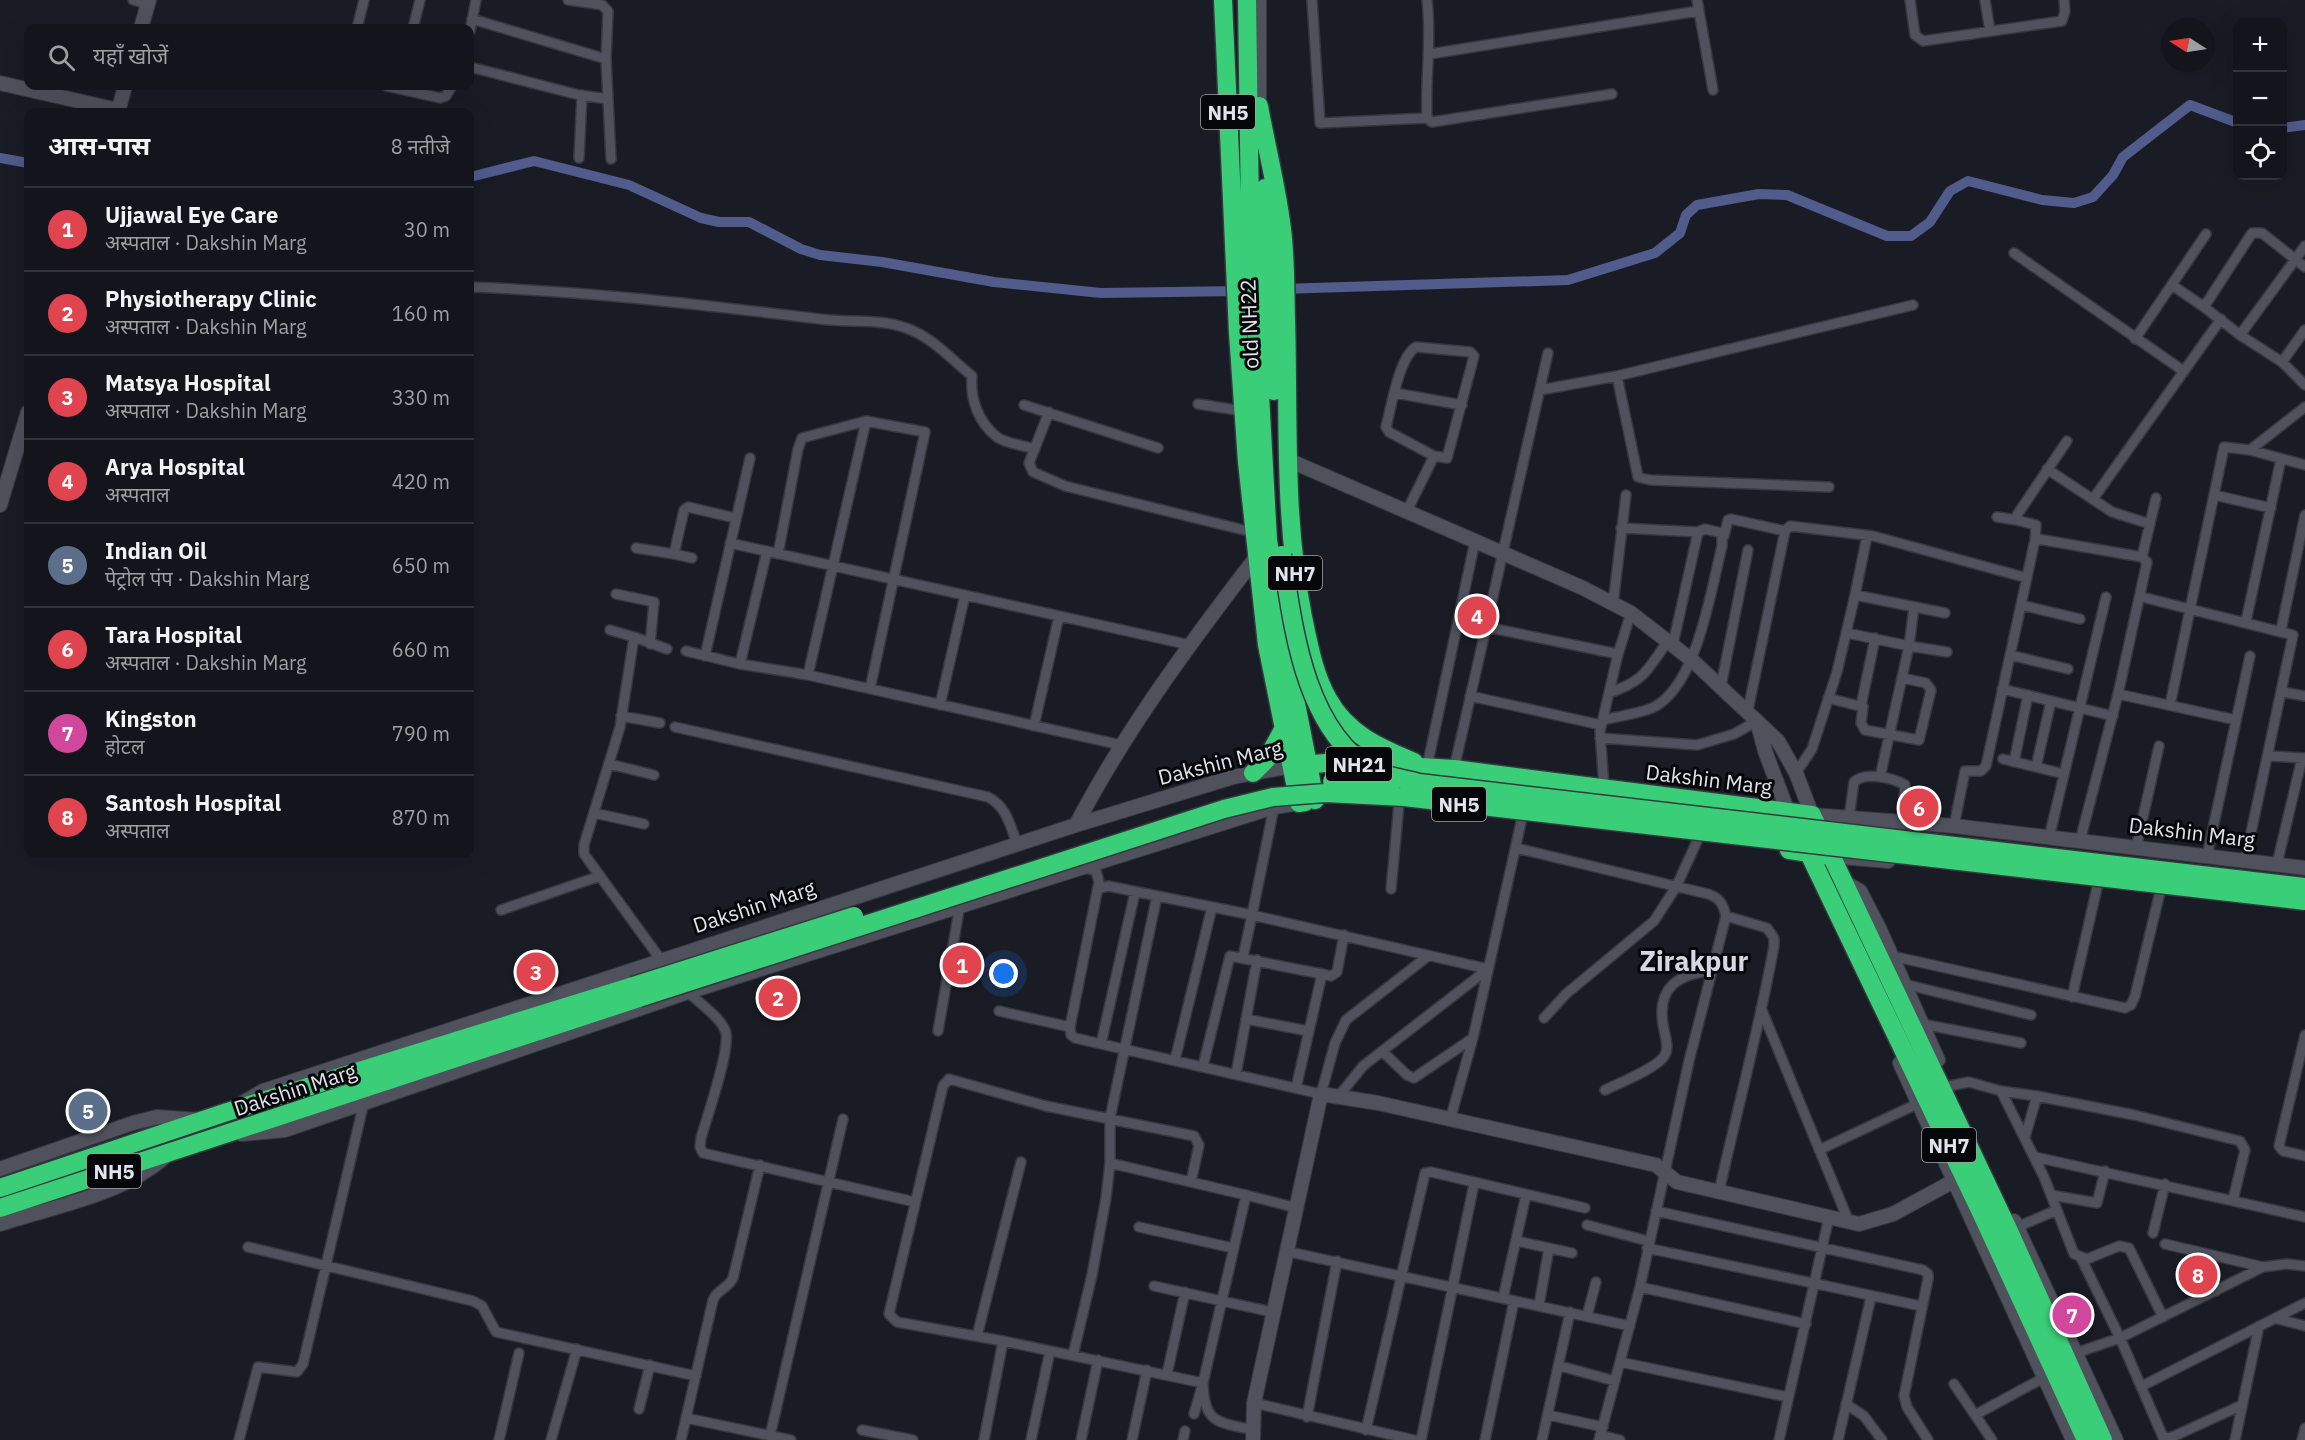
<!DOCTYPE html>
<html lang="hi">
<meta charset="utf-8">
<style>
body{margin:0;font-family:"IBM Plex Sans","Noto Sans Devanagari",sans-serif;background:#212229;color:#f1f3f6}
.controls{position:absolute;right:18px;top:18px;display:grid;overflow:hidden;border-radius:12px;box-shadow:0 6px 24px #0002}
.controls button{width:54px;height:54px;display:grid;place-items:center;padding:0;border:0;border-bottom:2px solid #33343b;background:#14151c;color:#f1f3f6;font:30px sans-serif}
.compass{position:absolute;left:2161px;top:18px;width:54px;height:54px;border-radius:50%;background:#14151c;box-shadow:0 6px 24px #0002;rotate:282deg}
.you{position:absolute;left:1004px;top:974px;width:21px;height:21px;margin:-15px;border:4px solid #fff;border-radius:50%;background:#1a73e8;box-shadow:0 0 0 9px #1a73e833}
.badge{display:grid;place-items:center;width:39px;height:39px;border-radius:50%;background:#3ed77d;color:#fff;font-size:20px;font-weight:700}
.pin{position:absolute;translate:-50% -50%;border:3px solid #fff;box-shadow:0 2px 6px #0006}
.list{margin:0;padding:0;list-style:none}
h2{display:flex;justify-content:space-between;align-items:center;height:78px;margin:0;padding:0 24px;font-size:26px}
h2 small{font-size:20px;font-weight:400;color:#9d9fa3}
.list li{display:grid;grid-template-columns:39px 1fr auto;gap:18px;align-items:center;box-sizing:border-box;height:84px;padding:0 24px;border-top:2px solid #33343b}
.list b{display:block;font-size:22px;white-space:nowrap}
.list p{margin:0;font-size:20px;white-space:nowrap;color:#9d9fa3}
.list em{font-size:20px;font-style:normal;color:#9d9fa3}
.icon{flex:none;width:33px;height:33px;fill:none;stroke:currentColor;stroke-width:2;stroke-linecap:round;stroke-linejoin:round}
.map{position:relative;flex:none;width:2305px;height:1440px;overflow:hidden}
.search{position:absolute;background:#14151c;box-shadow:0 6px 24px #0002;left:24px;top:24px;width:450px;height:66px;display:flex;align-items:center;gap:15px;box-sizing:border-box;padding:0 21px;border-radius:12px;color:#9d9fa3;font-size:22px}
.panel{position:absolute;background:#14151c;box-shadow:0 6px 24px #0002;left:24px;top:108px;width:450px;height:750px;border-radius:12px}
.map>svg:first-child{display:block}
</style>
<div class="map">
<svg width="2305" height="1440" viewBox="0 0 2305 1440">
<rect width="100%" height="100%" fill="#1a1c25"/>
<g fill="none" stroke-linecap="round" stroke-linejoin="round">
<path stroke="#515b8c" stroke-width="10" d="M 2282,128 L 2305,125
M 0,158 L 28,163
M 470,177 L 534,161 L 629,185 L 701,218 L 719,222 L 749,222 L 801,249 L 820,255 L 882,262 L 994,282 L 1101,293 L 1241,291
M 1281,289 L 1568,280 L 1655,253 L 1680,233 L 1686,215 L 1697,205 L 1759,194 L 1787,195 L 1887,236 L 1911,236 L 1930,222 L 1950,191 L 1968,181 L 2042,200 L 2074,203 L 2093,197 L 2113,175 L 2123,157 L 2190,105 L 2238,123"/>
<defs>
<path id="street" d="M 133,0 L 148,4
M 568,0 L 590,3 L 590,0
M 1312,0 L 1320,123 L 1427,118
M 1427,0 C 1432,40 1425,78 1427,118 L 1432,122 L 1612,94
M 1697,0 L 1713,90
M 1910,0 L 1915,35 L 1923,41 L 2062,21 L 2065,11 L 2064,0
M 1985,0 L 1990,31
M 590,3 L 602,5 L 608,11 L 606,59
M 472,19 L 606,59 L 611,159
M 357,28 L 364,0
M 413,28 L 420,0
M 470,31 L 476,0
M 1430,54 L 1698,11
M 470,67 L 579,95 L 608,99
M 386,86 L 440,98 L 446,96 L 452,86
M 579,158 L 582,95
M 2305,246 L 2240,335 L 2282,362 L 2305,385
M 2014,253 L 2182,370
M 2172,285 L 2204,307
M 470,287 C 587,291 704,305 820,319 C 849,323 878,318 906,328 C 932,337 951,359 972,376 C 970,399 978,422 997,437 C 1007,444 1023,445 1035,449
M 2240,335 L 2204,307 L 2252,233 L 2262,233 L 2305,267
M 2135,339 L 2206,234
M 2282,362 L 2305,330
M 1617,376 L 1638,477 L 1650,480 L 1829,487
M 1540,390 L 1617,376 L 1913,305
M 1395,393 L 1462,405
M 1198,404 L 1243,411
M 1024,405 L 1158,448
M 1049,412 L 1029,463 L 1033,472 L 1065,486 L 1256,533
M 2250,450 L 2305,407
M 2047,469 L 2112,512 L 2150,524
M 2214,495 L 2271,508
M 2093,499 L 2221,319
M 1407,511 L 1434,456 L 1447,458 L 1474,356 L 1470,352 L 1416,347 C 1399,357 1391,408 1386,427 L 1389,432 L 1434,456
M 1997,517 L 2016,520
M 1621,528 L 1698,532
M 1724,536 L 1728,520 L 1731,519 L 1785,531
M 2035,541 L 2036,525 L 2016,520 L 2017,515 L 2067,441
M 730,543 L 1190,645
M 636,548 L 674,554 L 684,510 L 688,507 L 735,518
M 674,554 L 692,558
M 778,554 L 798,449 L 802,438 L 866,421 L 925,432 L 870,689
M 2142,557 L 2156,498
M 616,594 L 654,602 L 650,644
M 1855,595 L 1867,536
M 2142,597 L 2293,635 L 2245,861
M 1613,604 L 1626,495
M 2021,605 L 2034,544 L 2038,539 L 2142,557 L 2147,562 L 2118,694 L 2080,841
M 1914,607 L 1909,646 L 1947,652
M 2246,621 L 2281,459
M 1486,627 L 1618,654
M 610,630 L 634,637 L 620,727 L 584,845 L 584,854 L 661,960
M 2281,630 L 2305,515
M 1847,633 L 1909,646 L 1880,777
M 634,637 L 667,649
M 686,651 L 740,664 L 808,675 L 1121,745
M 2010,655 L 2068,669
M 705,656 L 750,458
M 740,664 L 767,551
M 808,675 L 866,421
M 1721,686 L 1748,550
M 2002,689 L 2113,716
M 2283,692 L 2305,696
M 1609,693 C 1646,680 1646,671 1668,641
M 2118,694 L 2236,720
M 1470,696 L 1601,725
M 1828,698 L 1863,707 L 1861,723 L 1865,730 L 1919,740 L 1931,690 L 1926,683 L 1902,678
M 940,705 L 965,595
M 2170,705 L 2224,447 L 2250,450 L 2305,465
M 1861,706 L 1875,638
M 1748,710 L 1785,531 L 1790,526 L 1873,536 L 2027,578
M 621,716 L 660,723
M 1603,720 C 1619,716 1637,714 1652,708 C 1697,688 1711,589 1722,546 L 1722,533 L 1705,529 L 1698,532 L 1673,644
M 1034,726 L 1059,616
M 675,727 L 988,797 C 1007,807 1010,825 1017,844
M 1600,738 L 1697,745 L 1734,734 L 1757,721
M 2268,756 L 2305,758
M 2003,759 L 2064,774
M 2014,762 L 2028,695
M 609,764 L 654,775
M 1427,767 L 1475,541
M 2036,767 L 2051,701
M 1454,769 L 1548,353
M 1796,773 L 1812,749 L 1837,672 L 1855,595 L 1945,613
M 1604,788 L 1600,731 L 1618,654 L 1631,613
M 1274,807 L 1252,915 L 1488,969
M 594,813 L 644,824
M 1849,818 L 1854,782 C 1865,771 1893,778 1905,785 L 1902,822
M 1954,826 L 1965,771 L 1981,771 L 1986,766 L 2021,605 L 2080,619
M 2049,838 L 2106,597
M 1516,848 L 1708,894 C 1720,898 1723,904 1726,916 L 1689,1061 L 1640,1287 L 1599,1440
M 2136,848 L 2159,746
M 2207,856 L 2250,656
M 2277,864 L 2302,758
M 1083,867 L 1096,871 L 1099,882 L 1070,1027 L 1071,1035 L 1075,1038 L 1321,1094 L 1335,1043 L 1346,1020 L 1428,956
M 1098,889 L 1108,886 L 1252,915 L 1243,957
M 1391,889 L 1399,804
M 501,910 L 600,876
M 1892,956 L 2125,1008 L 2131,1005 L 2135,996 L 2161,888
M 1904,984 L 2031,1015
M 688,992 C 699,1003 722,1018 726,1033 C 730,1051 707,1117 701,1138 L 700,1147 L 703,1153 L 915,1202
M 2072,997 L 2099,879
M 1761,1008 L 1849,1222
M 999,1011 L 1070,1027
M 1544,1018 L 1566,994 L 1654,921 L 1676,887 L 1698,839
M 1246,1019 L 1308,1031
M 1922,1024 L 2021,1043
M 938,1031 L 960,905
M 2305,1035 L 2279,1146 L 2283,1151 L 2305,1156
M 1101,1044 L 1135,892
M 1383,1052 L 1407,1075 L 1414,1078 L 1473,1038
M 1175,1060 L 1212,907
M 1203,1066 L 1230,956 L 1322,974
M 1236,1074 L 1257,960
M 1949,1086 L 1969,1082 L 2001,1091 L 2044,1177 L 2074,1254 L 2087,1259 L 2119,1246 L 2129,1248 L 2163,1317
M 1296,1088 L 1322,974 L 1331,976 L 1337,972 L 1344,935
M 1605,1090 C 1619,1083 1658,1068 1665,1055 C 1670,1046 1664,1034 1663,1024 C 1657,987 1679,974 1711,971
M 2001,1091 L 2037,1096
M 1338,1097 L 1363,1066 L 1488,969
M 1450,1120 L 1473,1038 L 1522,818
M 2025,1137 L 2037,1096 L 2134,1115 L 2240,1141 L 2245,1150 L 2233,1200
M 1819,1150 L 1919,1103
M 2035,1157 L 2305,1217
M 1110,1163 L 1246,1195
M 760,1165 L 733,1278 C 728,1289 717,1289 713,1300 L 686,1418 L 791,1440
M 1191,1182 L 1199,1145 L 1194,1136 L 1046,1106 L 949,1079 L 943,1086 L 889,1314 L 897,1322 L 1003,1341 L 1203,1383 L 1194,1414
M 1719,1192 C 1737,1110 1759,1029 1774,946 L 1774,938 L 1767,928 L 1726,916
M 2051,1195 L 2097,1203 L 2105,1171
M 1656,1211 L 1923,1270 L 1928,1274 L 1928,1279 L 1904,1396 L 1907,1407 L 1928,1440
M 1587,1225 L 1648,1241
M 1139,1227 L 1233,1248
M 2017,1227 L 2057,1210
M 2153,1233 L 2165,1184
M 1517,1241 L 1572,1253
M 2165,1244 L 2263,1267
M 248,1247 L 473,1301 L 482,1306 L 496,1332 L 696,1376
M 1647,1248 L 1921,1306
M 1285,1251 L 1630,1326
M 2198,1253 L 2216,1291
M 2081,1258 L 2120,1338 L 2163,1437 L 2170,1438 L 2242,1405
M 1154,1286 L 1272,1312
M 1640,1287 L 1806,1324
M 1503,1298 L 1526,1195
M 1539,1305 L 1549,1248
M 1587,1316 L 1596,1282
M 2278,1319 L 2305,1326
M 977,1336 L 1021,1162
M 1073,1355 L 1092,1275 L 1106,1198 L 1110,1163 L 1110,1118 L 1157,896
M 2070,1355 L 2120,1338 L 2263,1267 L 2287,1264 L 2305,1266
M 1620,1362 L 1788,1397
M 1560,1366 L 1615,1381
M 1167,1374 L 1185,1292
M 1954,1384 L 1992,1440
M 2142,1386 L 2305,1303
M 1254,1403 L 1414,1440
M 1846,1404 L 1864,1416 L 1882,1440
M 639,1409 L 650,1365
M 1548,1415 L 1603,1427
M 1975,1415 L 2045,1377
M 1307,1417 L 1337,1261
M 862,1430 L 913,1440
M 1253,1430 C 1218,1422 1204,1424 1203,1383 L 1246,1195 L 1297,1208
M 1366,1430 L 1425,1173 L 1431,1172 L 1585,1208
M 1600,1435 L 1620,1440
M 770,1436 L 843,1119
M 239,1440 L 258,1367 L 297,1372 L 303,1364 L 364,1102
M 499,1440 L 519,1353
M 551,1440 L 577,1349
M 681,1440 L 686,1418
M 984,1440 L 1003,1341
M 1031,1440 L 1050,1351
M 1081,1440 L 1098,1360
M 1132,1440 L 1147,1370
M 1183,1440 L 1185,1431
M 1421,1440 L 1474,1184
M 1485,1440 L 1514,1301
M 1542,1440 L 1570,1312
M 1779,1440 L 1829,1217
M 1838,1440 L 1871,1297
M 2235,1440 L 2259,1326
M 2302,1440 L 2305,1428"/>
<path id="secondary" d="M 141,28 L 149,0
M 0,83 L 118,110
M 1259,106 L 1259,0
M 118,112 L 125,86
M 1286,459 L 1583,588 L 1631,613 L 1693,661 L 1778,741 L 1796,773 L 1812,815 L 1954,826 L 2305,868
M 0,505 L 28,412
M 1757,721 L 1765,751 L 1788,812
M 1076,825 C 1126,729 1191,642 1257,556
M 1831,856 L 1888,861
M 1844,882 L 1860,891 L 1880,930 L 1938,1060
M 1900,1063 L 2073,1440
M 244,1102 L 263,1091 L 1076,825 L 1233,777 L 1292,766
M 242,1134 L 285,1130 L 688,992 L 1274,807 L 1299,803
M 0,1169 L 133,1123 L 157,1117 L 199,1120
M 2014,1221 L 2116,1440
M 0,1224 C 55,1206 123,1195 167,1155
M 1253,1440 L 1254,1403 L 1321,1094 L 1378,1103 L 1656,1165 L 1677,1182 L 1859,1224 L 1893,1214 L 1972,1171"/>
<path id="highway" d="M 1223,0 L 1238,333 L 1247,462 L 1267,645 L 1299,803 L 1305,802
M 1247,0 L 1250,212 L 1268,540 L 1283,637 L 1315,800
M 1259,106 C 1266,145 1276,184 1281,222 C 1286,253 1285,287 1286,318 C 1289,420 1283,515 1303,617 C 1309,645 1314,674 1328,699 C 1347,734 1380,748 1414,762
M 1265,188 L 1274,391
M 1292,766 L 1336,762 L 1454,769 L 1812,815 L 2009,1231 L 2103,1440
M 1253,773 L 1267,759 L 1285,726
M 1805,845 L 1979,1208 L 2086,1440
M 1789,850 L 1831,856
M 0,1188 L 227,1112 L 633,986
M 0,1208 L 639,998"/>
</defs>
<use href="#street" stroke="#36383f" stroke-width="12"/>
<use href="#secondary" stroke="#36383f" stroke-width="16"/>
<use href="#highway" stroke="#36383f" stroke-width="21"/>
<use href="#street" stroke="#4f525c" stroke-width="9"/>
<use href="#secondary" stroke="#4f525c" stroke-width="14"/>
<use href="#highway" stroke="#39ce77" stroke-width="18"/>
<defs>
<path id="highway-bridge" d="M 1282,555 C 1293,626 1304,732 1375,771 C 1388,777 1406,779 1419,783 L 2305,887
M 1332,781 L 1392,782
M 633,986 L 854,916
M 639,998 L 1224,809 L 1273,797 L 1325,793 L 1404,797 L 2305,901"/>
</defs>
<use href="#highway-bridge" stroke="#36383f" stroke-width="21" stroke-linecap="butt"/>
<use href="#highway-bridge" stroke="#39ce77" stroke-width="18"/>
</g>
<g text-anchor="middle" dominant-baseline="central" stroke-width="6" stroke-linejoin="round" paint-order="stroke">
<g fill="#06070b" stroke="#a1a2a8" stroke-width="1.5">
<rect x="1201" y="95" width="54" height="34" rx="4.5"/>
<rect x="1268" y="556" width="54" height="34" rx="4.5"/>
<rect x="1326" y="747" width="66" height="34" rx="4.5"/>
<rect x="1432" y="787" width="54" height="34" rx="4.5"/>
<rect x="1922" y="1128" width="54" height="34" rx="4.5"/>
<rect x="87" y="1154" width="54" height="34" rx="4.5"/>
</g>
<g font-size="20" font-weight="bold" fill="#e3e4eb">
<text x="1228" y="112">NH5</text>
<text x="1295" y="573">NH7</text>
<text x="1359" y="764">NH21</text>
<text x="1459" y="804">NH5</text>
<text x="1949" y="1145">NH7</text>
<text x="114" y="1171">NH5</text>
</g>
<g font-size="21" fill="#e3e4eb" stroke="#06070b">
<text transform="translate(1249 324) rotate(-92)">old NH22</text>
<text transform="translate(1220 762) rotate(-14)">Dakshin Marg</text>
<text transform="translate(1709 779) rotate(7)">Dakshin Marg</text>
<text transform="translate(2192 832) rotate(7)">Dakshin Marg</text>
<text transform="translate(754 906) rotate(-18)">Dakshin Marg</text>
<text transform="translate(295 1089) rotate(-18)">Dakshin Marg</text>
</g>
<g font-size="27" font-weight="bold" fill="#d4d8e4" stroke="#06070b">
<text x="1694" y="960">Zirakpur</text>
</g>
</g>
</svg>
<div class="controls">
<button>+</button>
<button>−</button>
<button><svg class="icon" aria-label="locate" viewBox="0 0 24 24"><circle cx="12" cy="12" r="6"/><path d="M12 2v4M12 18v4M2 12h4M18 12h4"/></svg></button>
</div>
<svg class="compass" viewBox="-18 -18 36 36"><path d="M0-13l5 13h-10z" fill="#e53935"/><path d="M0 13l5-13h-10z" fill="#9d9fa3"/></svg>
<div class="you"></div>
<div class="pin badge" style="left:962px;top:965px;background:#e0444e">1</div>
<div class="pin badge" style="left:778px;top:998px;background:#e0444e">2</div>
<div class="pin badge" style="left:536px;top:972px;background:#e0444e">3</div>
<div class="pin badge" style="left:1477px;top:616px;background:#e0444e">4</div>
<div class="pin badge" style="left:88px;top:1111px;background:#5c6f8a">5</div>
<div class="pin badge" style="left:1919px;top:808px;background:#e0444e">6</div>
<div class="pin badge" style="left:2072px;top:1315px;background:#d1479c">7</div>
<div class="pin badge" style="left:2198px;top:1275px;background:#e0444e">8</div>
<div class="search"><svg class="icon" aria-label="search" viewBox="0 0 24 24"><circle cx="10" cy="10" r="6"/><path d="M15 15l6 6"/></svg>यहाँ खोजें</div>
<section class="panel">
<h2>आस-पास<small>8 नतीजे</small></h2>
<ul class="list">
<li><span class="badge" style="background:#e0444e">1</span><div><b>Ujjawal Eye Care</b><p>अस्पताल · Dakshin Marg</p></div><em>30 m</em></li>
<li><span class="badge" style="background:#e0444e">2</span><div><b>Physiotherapy Clinic</b><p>अस्पताल · Dakshin Marg</p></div><em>160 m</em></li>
<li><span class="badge" style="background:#e0444e">3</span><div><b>Matsya Hospital</b><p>अस्पताल · Dakshin Marg</p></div><em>330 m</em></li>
<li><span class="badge" style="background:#e0444e">4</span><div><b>Arya Hospital</b><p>अस्पताल</p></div><em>420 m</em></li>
<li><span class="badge" style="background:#5c6f8a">5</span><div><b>Indian Oil</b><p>पेट्रोल पंप · Dakshin Marg</p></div><em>650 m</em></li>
<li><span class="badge" style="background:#e0444e">6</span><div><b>Tara Hospital</b><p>अस्पताल · Dakshin Marg</p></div><em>660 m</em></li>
<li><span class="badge" style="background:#d1479c">7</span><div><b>Kingston</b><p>होटल</p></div><em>790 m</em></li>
<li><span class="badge" style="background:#e0444e">8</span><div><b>Santosh Hospital</b><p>अस्पताल</p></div><em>870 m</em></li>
</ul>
</section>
</div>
